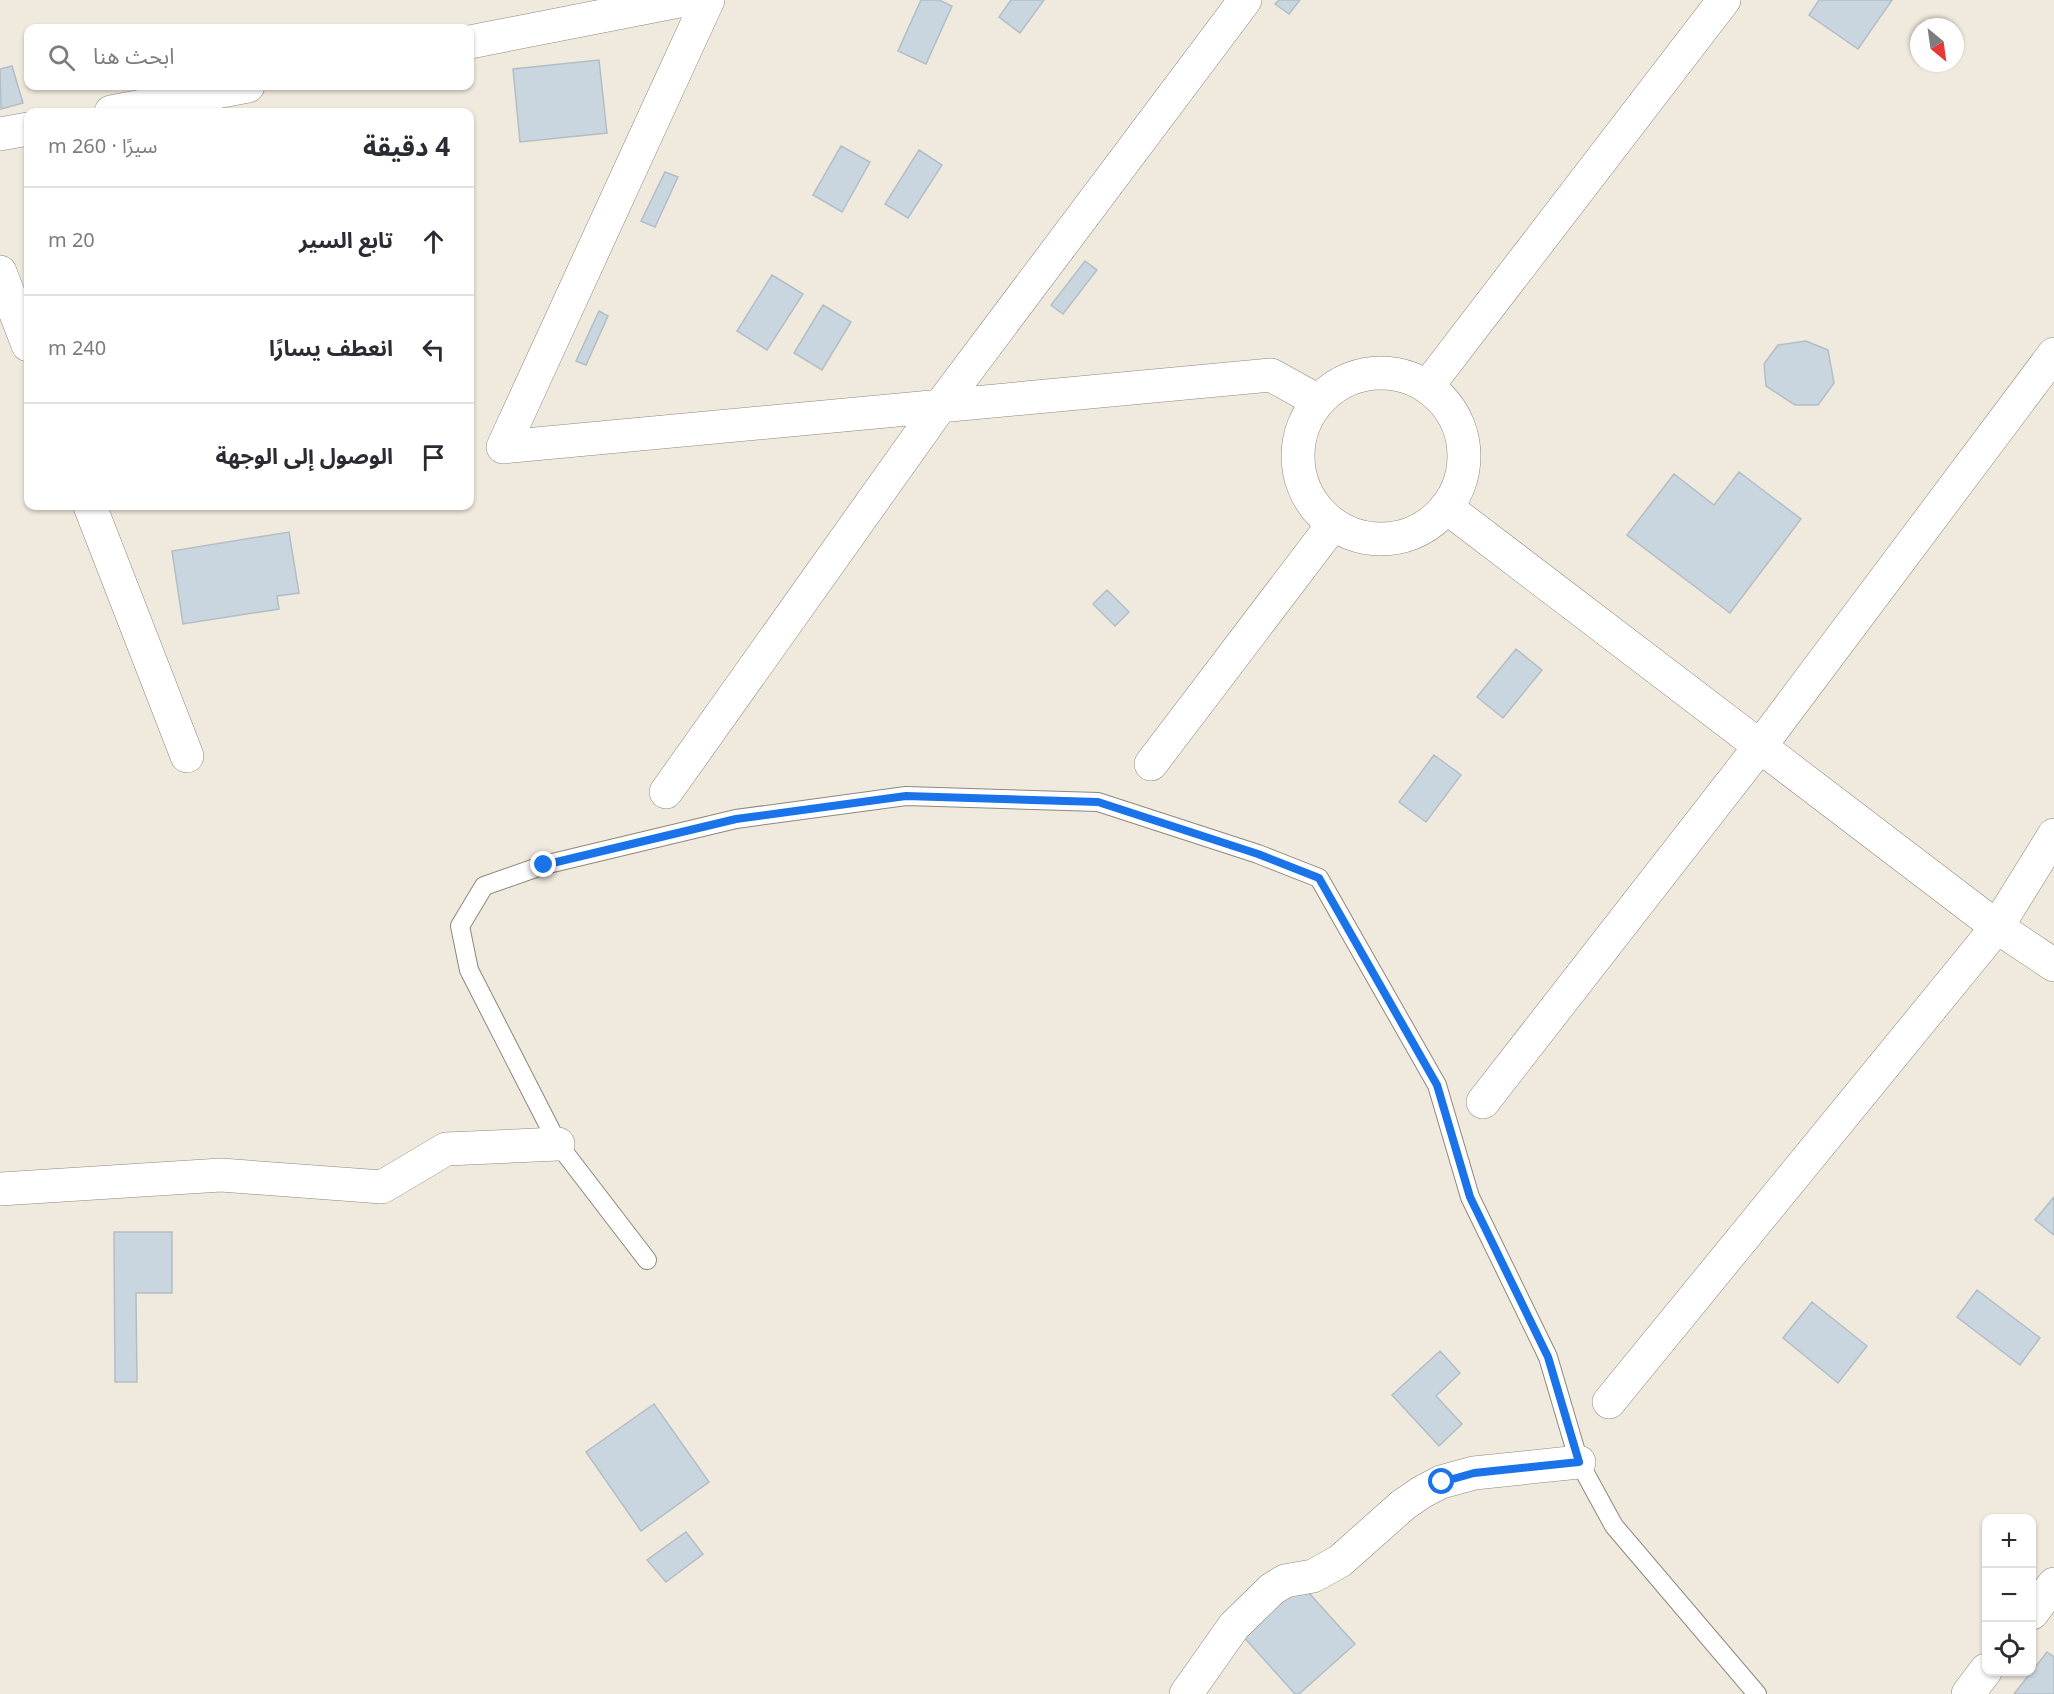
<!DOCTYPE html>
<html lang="ar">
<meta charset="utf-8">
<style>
body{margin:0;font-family:Georgia,"Noto Sans Arabic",serif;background:#f7f7f7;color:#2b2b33;direction:rtl}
.controls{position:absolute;right:18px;bottom:18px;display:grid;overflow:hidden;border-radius:12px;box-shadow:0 2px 4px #0004}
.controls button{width:54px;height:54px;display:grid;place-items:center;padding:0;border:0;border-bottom:2px solid #e1e1e2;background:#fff;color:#2b2b33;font:30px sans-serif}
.compass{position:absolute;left:1910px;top:18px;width:54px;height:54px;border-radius:50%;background:#fff;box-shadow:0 2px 4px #0004;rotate:151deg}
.stop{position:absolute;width:18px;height:18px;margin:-14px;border:4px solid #1a73e8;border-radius:50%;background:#fff}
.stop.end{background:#1a73e8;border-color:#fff;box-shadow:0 2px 6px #0008}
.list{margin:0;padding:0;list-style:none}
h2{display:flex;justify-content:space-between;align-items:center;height:78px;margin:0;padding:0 24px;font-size:26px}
h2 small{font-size:20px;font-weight:400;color:#7c7c81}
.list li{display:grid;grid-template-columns:39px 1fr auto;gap:18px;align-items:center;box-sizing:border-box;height:108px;padding:0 24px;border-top:2px solid #e1e1e2}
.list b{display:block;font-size:22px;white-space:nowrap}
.list em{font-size:20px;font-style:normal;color:#7c7c81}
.icon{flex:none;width:33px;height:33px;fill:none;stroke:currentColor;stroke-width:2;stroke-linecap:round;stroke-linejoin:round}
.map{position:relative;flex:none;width:2054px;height:1694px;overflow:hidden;direction:ltr}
.search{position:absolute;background:#fff;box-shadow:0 2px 4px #0004;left:24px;top:24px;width:450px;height:66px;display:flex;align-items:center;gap:15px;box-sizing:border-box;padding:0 21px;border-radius:12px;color:#7c7c81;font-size:22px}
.panel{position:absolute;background:#fff;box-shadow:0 2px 4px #0004;left:24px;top:108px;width:450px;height:402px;border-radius:12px;direction:rtl}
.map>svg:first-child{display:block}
</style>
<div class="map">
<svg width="2054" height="1694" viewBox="0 0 2054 1694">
<rect width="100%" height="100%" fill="#f0e9dd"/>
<path fill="#cad6df" stroke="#b2bec6" stroke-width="1.5" d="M 921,0 L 939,0 L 952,6 L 926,64 L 898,51 Z
M 1011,0 L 1044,0 L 1020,33 L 999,17 Z
M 1279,0 L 1300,0 L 1289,14 L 1275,4 Z
M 1819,0 L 1892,0 L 1858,49 L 1809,15 Z
M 599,60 L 607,133 L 520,142 L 513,69 Z
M 12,66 L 23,103 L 1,109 L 0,69 Z
M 841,146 L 870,162 L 842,212 L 813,195 Z
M 919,150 L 942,165 L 908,218 L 885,204 Z
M 665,172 L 678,177 L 655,227 L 641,221 Z
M 1085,261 L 1097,270 L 1063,314 L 1051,305 Z
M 772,275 L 803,294 L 767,350 L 737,331 Z
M 823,305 L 851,322 L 822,370 L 794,353 Z
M 599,311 L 608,316 L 586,365 L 576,361 Z
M 1806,341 L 1828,350 L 1834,383 L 1818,405 L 1795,405 L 1766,386 L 1764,364 L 1778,345 Z
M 1739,472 L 1801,519 L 1730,613 L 1627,535 L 1674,474 L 1714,505 Z
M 289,532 L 299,593 L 277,596 L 279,609 L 183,624 L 172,551 Z
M 1107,590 L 1129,612 L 1115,626 L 1093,604 Z
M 1516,649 L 1542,670 L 1503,718 L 1477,697 Z
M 1434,755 L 1461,775 L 1426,822 L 1399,802 Z
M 2054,1197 L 2054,1235 L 2035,1220 Z
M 114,1232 L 172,1232 L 172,1293 L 136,1293 L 137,1382 L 115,1382 Z
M 1977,1290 L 2040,1338 L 2020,1365 L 1957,1317 Z
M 1812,1302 L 1867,1346 L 1838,1383 L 1783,1338 Z
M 1440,1351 L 1460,1373 L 1436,1396 L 1462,1424 L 1439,1446 L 1392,1395 Z
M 654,1404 L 709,1482 L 641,1531 L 586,1452 Z
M 686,1532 L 703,1554 L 666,1582 L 647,1560 Z
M 1299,1582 L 1355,1644 L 1299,1694 L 1295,1694 L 1241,1634 Z
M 2047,1652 L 2054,1657 L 2054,1694 L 2014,1694 Z"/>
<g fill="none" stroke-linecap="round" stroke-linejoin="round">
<defs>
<path id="lane" d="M 647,1260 L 558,1144 L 469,970 L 460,926 L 484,886 L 544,865 L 736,819 L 906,796 L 1098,802 L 1258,854 L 1319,878 L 1437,1085 L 1470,1197 L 1548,1357 L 1579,1462 L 1614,1526 L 1757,1694"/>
<path id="street" d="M 708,0 L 503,447 L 1271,375 L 1318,401
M 470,42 L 684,0
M 111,112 L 248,86
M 0,134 L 28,129
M 0,272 L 28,345
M1298 456a83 83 0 1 1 166 0a83 83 0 1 1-166 0Z
M 1427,387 L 1724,0
M 90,506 L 187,756
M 1446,507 L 1997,927 L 2054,965
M 1151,764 L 1331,527
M 666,792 L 941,405 L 1245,0
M 1483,1102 L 1761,745 L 2054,354
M 0,1189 L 221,1175 L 382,1187 L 446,1149 L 558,1144
M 1609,1402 L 1997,927 L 2054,835
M 2032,1613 L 2054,1584
M 1186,1694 L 1234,1626 L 1272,1589 L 1285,1581 L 1313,1576 L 1340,1561 L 1403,1505 L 1422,1492 L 1441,1482 L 1474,1473 L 1579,1462
M 1968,1694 L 1986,1670"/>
</defs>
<use href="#lane" stroke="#8d877c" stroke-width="20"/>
<use href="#street" stroke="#8d877c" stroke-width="34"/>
<use href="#lane" stroke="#fff" stroke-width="18"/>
<use href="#street" stroke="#fff" stroke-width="33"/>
</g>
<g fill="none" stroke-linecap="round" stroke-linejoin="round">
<path stroke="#1a73e8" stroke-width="8" d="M 544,865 L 736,819 L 906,796 L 1098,802 L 1258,854 L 1319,878 L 1437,1085 L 1470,1197 L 1548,1357 L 1579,1462 L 1474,1473 L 1442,1482"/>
</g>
</svg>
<div class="controls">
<button>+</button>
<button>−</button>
<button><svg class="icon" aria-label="locate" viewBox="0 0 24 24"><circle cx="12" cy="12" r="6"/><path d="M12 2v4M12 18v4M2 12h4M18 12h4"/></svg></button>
</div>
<svg class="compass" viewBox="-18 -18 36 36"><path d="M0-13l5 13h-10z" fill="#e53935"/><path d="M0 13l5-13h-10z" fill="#7c7c81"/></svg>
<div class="stop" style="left:1442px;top:1482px"></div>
<div class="stop end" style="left:544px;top:865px"></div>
<div class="search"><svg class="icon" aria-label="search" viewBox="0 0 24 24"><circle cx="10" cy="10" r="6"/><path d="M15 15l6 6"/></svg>ابحث هنا</div>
<section class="panel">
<h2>4 دقيقة<small>سيرًا · 260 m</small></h2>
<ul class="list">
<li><svg class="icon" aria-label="ahead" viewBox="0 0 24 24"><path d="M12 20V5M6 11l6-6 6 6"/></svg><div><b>تابع السير</b></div><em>20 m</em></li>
<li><svg class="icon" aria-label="left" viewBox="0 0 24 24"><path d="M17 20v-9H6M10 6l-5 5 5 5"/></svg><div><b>انعطف يسارًا</b></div><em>240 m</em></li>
<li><svg class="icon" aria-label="arrive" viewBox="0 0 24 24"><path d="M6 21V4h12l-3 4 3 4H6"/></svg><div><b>الوصول إلى الوجهة</b></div></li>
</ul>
</section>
</div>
